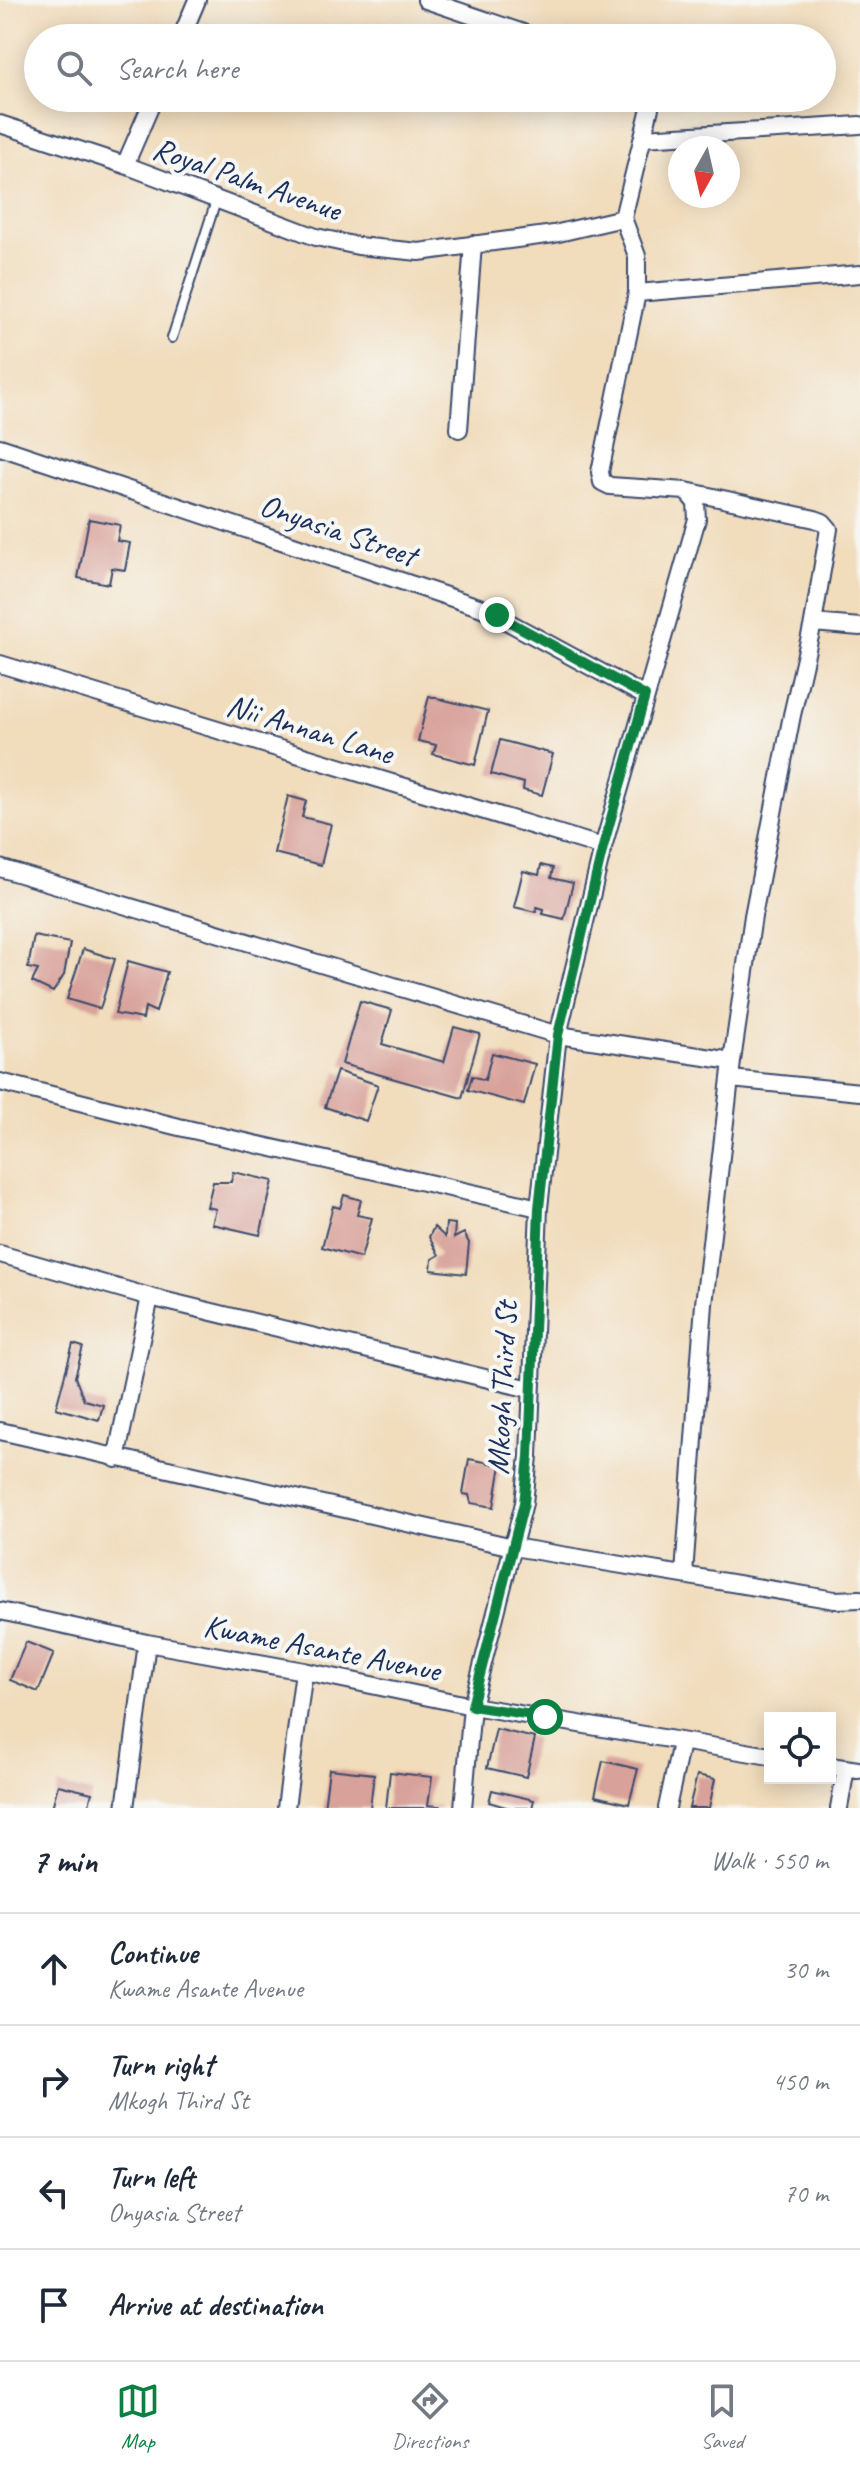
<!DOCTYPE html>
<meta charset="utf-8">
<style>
body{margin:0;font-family:Caveat,sans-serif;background:#f6f6f7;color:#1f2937}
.controls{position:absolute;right:24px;bottom:24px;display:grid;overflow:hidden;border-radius:0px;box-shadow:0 4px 20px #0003}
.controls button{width:72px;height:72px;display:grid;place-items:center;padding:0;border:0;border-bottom:2px solid #e0e1e3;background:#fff;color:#1f2937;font:40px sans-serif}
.compass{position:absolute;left:668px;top:136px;width:72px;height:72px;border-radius:50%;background:#fff;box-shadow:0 4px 20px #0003;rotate:188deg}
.stop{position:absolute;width:24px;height:24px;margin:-18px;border:6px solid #0b8043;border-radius:50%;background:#fff}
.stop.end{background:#0b8043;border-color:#fff;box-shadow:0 2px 8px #0008}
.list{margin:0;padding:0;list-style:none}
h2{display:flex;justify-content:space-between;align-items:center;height:104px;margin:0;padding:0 32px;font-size:34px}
h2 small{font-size:26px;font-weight:400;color:#747a83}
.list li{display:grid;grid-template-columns:52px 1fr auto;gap:24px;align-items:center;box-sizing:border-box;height:112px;padding:0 32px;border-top:2px solid #e0e1e3}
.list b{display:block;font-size:30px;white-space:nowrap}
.list p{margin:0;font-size:26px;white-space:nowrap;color:#747a83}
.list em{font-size:26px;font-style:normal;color:#747a83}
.icon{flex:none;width:44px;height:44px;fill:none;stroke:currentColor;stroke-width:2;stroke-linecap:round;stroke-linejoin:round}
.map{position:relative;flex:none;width:860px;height:1808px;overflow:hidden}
.search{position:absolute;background:#fff;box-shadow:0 4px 20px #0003;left:24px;right:24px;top:24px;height:88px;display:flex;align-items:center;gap:20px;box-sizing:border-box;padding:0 28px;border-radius:44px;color:#747a83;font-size:30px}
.sheet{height:552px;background:#fff}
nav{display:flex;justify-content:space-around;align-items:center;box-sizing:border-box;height:112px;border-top:2px solid #e0e1e3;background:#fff;font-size:22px;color:#747a83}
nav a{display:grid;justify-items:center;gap:4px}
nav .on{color:#0b8043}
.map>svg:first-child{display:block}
</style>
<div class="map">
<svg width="860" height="1808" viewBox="0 0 860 1808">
<rect width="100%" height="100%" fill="#f6f6f2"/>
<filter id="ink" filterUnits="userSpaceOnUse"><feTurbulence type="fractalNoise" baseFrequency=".0125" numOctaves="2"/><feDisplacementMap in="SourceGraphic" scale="16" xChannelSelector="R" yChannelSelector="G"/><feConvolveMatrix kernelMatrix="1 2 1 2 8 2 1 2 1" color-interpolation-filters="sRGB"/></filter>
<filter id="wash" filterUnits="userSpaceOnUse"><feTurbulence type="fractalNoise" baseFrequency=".006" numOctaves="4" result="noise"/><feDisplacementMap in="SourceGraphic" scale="32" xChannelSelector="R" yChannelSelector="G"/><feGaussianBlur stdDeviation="1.8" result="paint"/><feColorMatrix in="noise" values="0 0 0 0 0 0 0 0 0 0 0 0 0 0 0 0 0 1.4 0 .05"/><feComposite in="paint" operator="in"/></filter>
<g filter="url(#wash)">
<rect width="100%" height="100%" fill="#f1dcbb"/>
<g id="blocks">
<path fill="#d8a19a" d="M 89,519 L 120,525 L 117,541 L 130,543 L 125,570 L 112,568 L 109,584 L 78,578 Z
M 429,696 L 488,711 L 475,765 L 433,754 L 436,745 L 418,741 Z
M 500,740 L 553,754 L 542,795 L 523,790 L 524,783 L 491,774 Z
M 288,796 L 306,801 L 302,817 L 331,824 L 321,865 L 274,853 Z
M 541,865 L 553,868 L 551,878 L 573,883 L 564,919 L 543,914 L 544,909 L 537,907 L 536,912 L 514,907 L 523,871 L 539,875 Z
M 34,936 L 70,943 L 64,975 L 53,992 L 32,982 L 38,970 L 28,968 Z
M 83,949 L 115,959 L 100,1009 L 67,999 Z
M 128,961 L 167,972 L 156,1012 L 145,1007 L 143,1019 L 115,1014 Z
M 360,1001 L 392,1010 L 382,1044 L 444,1062 L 454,1027 L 480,1034 L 462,1098 L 342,1064 Z
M 492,1053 L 535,1064 L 524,1105 L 468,1090 L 472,1076 L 485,1080 Z
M 337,1071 L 378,1085 L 366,1121 L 325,1107 Z
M 233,1172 L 273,1181 L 260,1235 L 212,1224 L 216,1209 L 207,1207 L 213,1182 L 231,1182 Z
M 344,1195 L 361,1200 L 357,1215 L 372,1218 L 361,1258 L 322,1247 L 333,1206 L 340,1208 Z
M 446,1223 L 455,1224 L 454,1238 L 464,1233 L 469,1243 L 466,1274 L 431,1270 L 432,1259 L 439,1255 L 429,1237 L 434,1227 L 445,1237 Z
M 73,1344 L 83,1347 L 75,1377 L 84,1400 L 103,1405 L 99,1420 L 56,1408 Z
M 469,1459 L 501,1465 L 494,1507 L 471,1503 L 469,1495 L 463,1494 Z
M 26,1642 L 54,1653 L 38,1692 L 10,1680 Z
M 496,1729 L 535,1738 L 526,1777 L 487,1768 Z
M 603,1761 L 638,1769 L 629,1804 L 595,1796 Z
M 329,1769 L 374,1774 L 370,1808 L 324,1808 Z
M 390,1772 L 432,1777 L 428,1805 L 440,1806 L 439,1808 L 386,1808 Z
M 697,1775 L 715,1779 L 709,1808 L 689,1808 Z
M 58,1785 L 92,1793 L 88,1808 L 52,1808 Z
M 492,1790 L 534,1800 L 532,1808 L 509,1808 L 489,1802 Z"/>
</g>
</g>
<g filter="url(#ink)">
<use href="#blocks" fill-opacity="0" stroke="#3b496c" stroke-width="2"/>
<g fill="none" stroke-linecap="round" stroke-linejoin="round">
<defs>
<path id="lane" d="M 172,338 L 216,201"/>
<path id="street" d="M 426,0 L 538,38
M 181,38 L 197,0
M 0,124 L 125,165 L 316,237 L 358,246 L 419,252 L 554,234 L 623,218
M 643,138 L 860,125
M 125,165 L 154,98
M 637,293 L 860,274
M 459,429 L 473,244
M 0,447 L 482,608 L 645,696
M 813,623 L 860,627
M 0,664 L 603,847
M 0,868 L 558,1035 L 732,1061
M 731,1079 L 860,1092
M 0,1082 L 179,1127 L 539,1208
M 0,1254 L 150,1297 L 530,1389
M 0,1431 L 513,1547 L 835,1600 L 860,1599
M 116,1459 L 150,1297
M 684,1574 L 704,1304 L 732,1061 L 753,916 L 792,715 L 813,623 L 829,529 L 823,522 L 815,519 L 686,491
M 0,1611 L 147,1643 L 304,1671 L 472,1706 L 770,1756
M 830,1766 L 858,1770
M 125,1808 L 147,1643
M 286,1808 L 304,1671
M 463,1808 L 472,1706 L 524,1503 L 529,1456 L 539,1208 L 558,1035 L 603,847 L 697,519 L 696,503 L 686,491 L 610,486 L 602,482 L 600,472 L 637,293 L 637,256 L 623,218 L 650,108 L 649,98
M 667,1808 L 681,1743
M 839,1808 L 846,1768"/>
</defs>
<use href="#lane" stroke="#3b496c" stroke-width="12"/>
<use href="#street" stroke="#3b496c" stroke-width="20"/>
<use href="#lane" stroke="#fff" stroke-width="8"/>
<use href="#street" stroke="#fff" stroke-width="16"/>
</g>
</g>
<g fill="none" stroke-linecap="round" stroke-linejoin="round" filter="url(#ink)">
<path stroke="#0b8043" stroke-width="10" d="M 497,615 L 645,696 L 603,847 L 558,1035 L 539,1208 L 529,1456 L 524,1503 L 472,1706 L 545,1717"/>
</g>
<g text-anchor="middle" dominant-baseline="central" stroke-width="8" stroke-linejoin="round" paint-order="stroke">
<g font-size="32" fill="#1b2f5e" stroke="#f6f6f2">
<text transform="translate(247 179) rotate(19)">Royal Palm Avenue</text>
<text transform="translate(338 530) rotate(19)">Onyasia Street</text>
<text transform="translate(310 729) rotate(17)">Nii Annan Lane</text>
<text transform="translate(502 1388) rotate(-87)">Mkogh Third St</text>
<text transform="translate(322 1648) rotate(11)">Kwame Asante Avenue</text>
</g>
</g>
</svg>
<div class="controls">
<button><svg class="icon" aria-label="locate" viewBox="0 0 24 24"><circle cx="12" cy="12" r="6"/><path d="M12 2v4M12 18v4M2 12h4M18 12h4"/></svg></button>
</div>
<svg class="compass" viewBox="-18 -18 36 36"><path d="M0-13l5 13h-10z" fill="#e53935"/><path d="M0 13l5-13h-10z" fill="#747a83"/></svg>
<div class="stop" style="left:545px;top:1717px"></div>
<div class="stop end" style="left:497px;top:615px"></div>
<div class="search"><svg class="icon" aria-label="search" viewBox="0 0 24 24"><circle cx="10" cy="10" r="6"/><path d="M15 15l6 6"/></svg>Search here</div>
</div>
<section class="sheet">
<h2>7 min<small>Walk · 550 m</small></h2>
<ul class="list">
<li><svg class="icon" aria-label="ahead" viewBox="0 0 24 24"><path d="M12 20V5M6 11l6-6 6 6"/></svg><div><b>Continue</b><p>Kwame Asante Avenue</p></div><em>30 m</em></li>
<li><svg class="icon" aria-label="right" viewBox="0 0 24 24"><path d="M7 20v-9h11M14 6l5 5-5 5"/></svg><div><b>Turn right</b><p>Mkogh Third St</p></div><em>450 m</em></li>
<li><svg class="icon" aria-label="left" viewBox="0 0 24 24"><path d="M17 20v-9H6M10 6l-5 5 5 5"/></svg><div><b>Turn left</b><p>Onyasia Street</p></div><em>70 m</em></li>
<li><svg class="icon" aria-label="arrive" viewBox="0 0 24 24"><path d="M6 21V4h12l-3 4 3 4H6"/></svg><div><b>Arrive at destination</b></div></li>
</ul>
</section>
<nav>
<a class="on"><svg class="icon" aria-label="map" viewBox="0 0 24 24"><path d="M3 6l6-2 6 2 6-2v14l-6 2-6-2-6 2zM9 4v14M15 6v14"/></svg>Map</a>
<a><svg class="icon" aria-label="directions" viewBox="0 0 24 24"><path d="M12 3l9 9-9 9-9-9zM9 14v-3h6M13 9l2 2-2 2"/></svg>Directions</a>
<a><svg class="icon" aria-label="saved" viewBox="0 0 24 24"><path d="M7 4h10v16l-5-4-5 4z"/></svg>Saved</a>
</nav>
